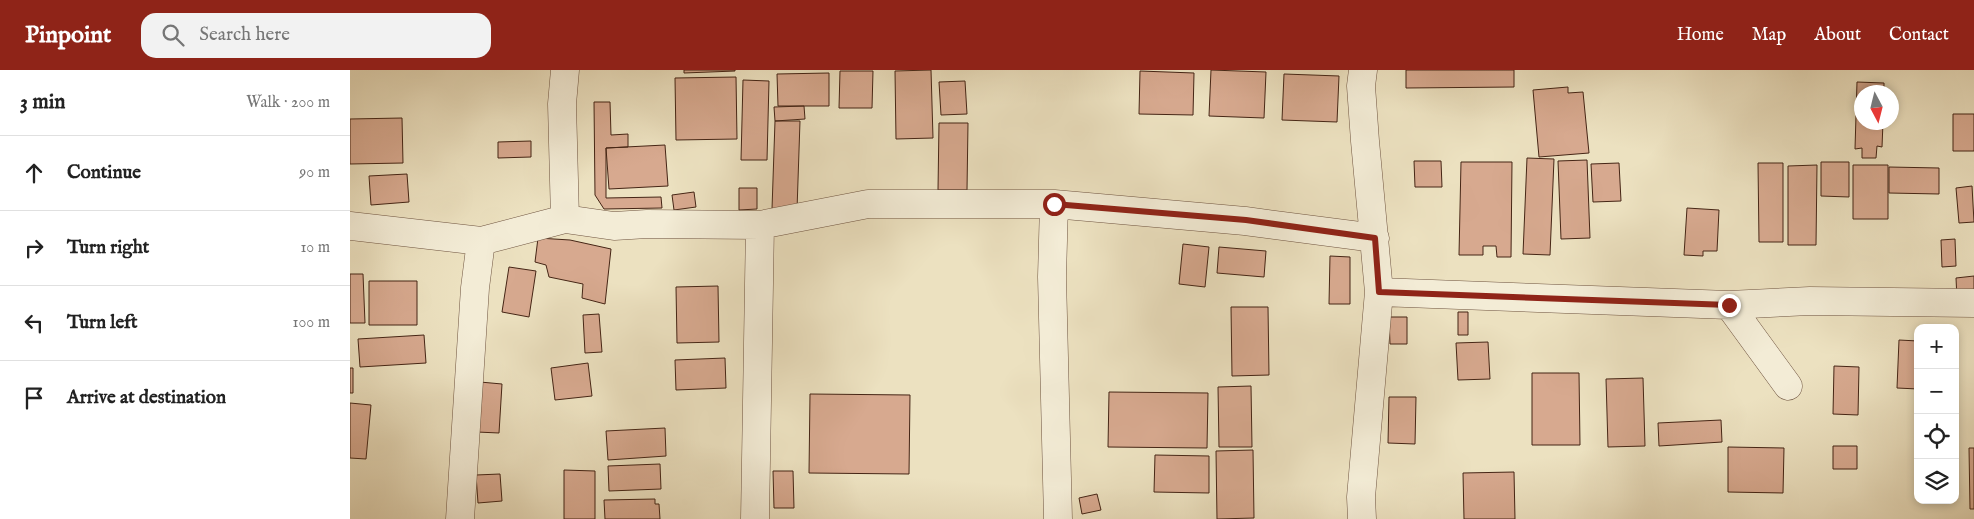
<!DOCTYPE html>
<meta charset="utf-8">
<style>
body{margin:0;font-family:"IM FELL English",serif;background:#f2f2f2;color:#222}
.controls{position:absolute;right:15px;bottom:15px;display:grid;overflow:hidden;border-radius:10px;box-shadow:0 2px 8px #0003}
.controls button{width:45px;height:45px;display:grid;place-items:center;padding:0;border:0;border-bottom:1px solid #e0e0e0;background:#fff;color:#222;font:25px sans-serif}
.compass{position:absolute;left:1504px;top:15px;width:45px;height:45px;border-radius:50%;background:#fff;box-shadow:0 2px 8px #0003;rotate:173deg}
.stop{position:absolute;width:15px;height:15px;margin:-11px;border:4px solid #8f2418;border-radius:50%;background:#fff}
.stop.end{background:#8f2418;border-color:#fff;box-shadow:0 1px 5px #0008}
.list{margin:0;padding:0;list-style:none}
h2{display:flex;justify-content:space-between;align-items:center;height:65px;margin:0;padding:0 20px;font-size:21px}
h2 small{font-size:16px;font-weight:400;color:#767676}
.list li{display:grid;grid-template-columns:32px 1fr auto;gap:15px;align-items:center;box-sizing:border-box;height:75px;padding:0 20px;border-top:1px solid #e0e0e0}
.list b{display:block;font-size:19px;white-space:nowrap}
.list em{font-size:16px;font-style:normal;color:#767676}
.icon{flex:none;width:28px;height:28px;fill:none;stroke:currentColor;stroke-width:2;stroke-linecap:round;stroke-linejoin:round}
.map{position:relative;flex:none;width:1624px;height:449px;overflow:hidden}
header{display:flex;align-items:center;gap:30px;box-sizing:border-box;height:70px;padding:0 25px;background:#8f2418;color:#fff}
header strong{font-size:24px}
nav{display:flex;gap:28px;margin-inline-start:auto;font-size:18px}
.search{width:350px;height:45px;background:#f2f2f2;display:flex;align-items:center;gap:12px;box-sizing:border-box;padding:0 18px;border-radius:15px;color:#767676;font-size:19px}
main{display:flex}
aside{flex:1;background:#fff}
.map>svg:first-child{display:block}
</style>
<header>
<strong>Pinpoint</strong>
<div class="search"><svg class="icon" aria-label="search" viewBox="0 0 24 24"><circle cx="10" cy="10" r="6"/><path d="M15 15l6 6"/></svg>Search here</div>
<nav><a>Home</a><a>Map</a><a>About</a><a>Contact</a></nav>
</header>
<main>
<aside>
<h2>3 min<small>Walk · 200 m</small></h2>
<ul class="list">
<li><svg class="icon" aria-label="ahead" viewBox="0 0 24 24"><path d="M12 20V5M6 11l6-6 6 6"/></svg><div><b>Continue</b></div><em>90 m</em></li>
<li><svg class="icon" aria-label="right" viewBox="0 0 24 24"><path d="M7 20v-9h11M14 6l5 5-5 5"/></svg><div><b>Turn right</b></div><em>10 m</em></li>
<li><svg class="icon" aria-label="left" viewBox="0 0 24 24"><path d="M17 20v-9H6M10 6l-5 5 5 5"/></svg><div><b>Turn left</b></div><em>100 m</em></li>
<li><svg class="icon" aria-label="arrive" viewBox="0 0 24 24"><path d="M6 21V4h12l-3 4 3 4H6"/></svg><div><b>Arrive at destination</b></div></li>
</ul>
</aside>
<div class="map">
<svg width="1624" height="449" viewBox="0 0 1624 449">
<rect width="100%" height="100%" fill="#ece1c0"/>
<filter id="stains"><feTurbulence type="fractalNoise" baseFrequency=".004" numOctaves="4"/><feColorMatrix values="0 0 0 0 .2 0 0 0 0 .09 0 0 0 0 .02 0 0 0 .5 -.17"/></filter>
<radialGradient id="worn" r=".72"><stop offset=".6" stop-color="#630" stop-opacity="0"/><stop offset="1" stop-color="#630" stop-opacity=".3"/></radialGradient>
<path fill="#d7a98f" stroke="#452515" d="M 334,0 L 385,0 L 385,1 L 334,3 Z
M 581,0 L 583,68 L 546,69 L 545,1 Z
M 861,0 L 916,2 L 914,48 L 859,46 Z
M 1056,0 L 1164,0 L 1164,17 L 1056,18 Z
M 490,1 L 523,1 L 522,38 L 489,38 Z
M 790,1 L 844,3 L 843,45 L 789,44 Z
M 479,3 L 479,36 L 428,36 L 427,4 Z
M 934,4 L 989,6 L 987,52 L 932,50 Z
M 386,7 L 387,69 L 326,70 L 325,8 Z
M 393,10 L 419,11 L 417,90 L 391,90 Z
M 615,11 L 617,44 L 591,45 L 589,12 Z
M 1507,12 L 1534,13 L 1534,22 L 1512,22 L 1512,52 L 1533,52 L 1532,77 L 1527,76 L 1526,88 L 1512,88 L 1512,78 L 1505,79 Z
M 1218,17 L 1218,23 L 1233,22 L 1239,83 L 1189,87 L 1183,20 Z
M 244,32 L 260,32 L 261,65 L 278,64 L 278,77 L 256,78 L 256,128 L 311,127 L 312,138 L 254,139 L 245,125 Z
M 454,36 L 455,49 L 425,51 L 424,37 Z
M 1603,44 L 1624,44 L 1624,81 L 1603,81 Z
M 52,48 L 53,93 L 0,94 L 0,49 Z
M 425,51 L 450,51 L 447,140 L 422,139 Z
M 589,53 L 618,53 L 617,120 L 588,120 Z
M 181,71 L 181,87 L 148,88 L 148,72 Z
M 315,75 L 318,116 L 259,119 L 256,78 Z
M 1177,88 L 1204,89 L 1200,185 L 1173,184 Z
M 1237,90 L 1240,168 L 1211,169 L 1208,91 Z
M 1064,91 L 1091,91 L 1092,117 L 1065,117 Z
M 1111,92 L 1162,92 L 1161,187 L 1147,187 L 1146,176 L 1133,176 L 1133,185 L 1109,185 Z
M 1471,92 L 1499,92 L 1499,127 L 1471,126 Z
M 1269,93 L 1271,131 L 1243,132 L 1241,94 Z
M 1408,93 L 1433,93 L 1433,172 L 1409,172 Z
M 1467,95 L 1466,175 L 1438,175 L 1438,96 Z
M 1503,95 L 1538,95 L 1538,149 L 1503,149 Z
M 1539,97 L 1589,98 L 1589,124 L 1539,123 Z
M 57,104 L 59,132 L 21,135 L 19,106 Z
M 1622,116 L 1624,152 L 1609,153 L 1606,118 Z
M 389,118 L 407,118 L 407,139 L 389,140 Z
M 344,122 L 346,137 L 324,140 L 322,125 Z
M 1337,138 L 1369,140 L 1367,181 L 1353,181 L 1353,186 L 1334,185 Z
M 188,168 L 220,170 L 261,179 L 255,234 L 232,228 L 233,214 L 199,207 L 196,195 L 185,192 Z
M 1605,169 L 1606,196 L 1592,197 L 1591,170 Z
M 833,174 L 859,177 L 855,217 L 829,214 Z
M 869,177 L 916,181 L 914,207 L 867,203 Z
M 980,186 L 1000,187 L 1000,234 L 979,234 Z
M 159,197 L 186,201 L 179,247 L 152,242 Z
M 0,204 L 13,204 L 15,253 L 0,253 Z
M 1624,206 L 1624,227 L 1607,229 L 1606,208 Z
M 19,211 L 67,211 L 67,255 L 19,255 Z
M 368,216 L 369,272 L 327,273 L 326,217 Z
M 881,237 L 918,237 L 919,305 L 882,306 Z
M 1108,242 L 1118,242 L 1118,265 L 1108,265 Z
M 249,244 L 252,282 L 235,283 L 233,245 Z
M 1039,247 L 1057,247 L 1057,274 L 1040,274 Z
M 74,265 L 76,293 L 10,297 L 8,269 Z
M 1549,270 L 1568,271 L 1568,319 L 1547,318 Z
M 1138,272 L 1140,309 L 1108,310 L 1106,273 Z
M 375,288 L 376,318 L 326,320 L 325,290 Z
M 238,293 L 242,326 L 205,330 L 201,298 Z
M 1484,296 L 1509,297 L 1508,345 L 1483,344 Z
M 0,298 L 3,298 L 3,323 L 0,323 Z
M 1182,303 L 1229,303 L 1230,375 L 1182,375 Z
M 1293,308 L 1295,376 L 1258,377 L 1256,309 Z
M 130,312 L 152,314 L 149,363 L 127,362 Z
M 901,316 L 902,377 L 869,377 L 868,317 Z
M 759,322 L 858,323 L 857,378 L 758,377 Z
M 460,324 L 560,325 L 559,404 L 459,403 Z
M 1039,327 L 1066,327 L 1065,374 L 1038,373 Z
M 0,333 L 21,335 L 16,389 L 0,388 Z
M 1371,350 L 1372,372 L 1309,376 L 1308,353 Z
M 315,358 L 316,386 L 258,390 L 256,361 Z
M 1483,376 L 1507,376 L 1507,399 L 1483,399 Z
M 1378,377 L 1434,378 L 1433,423 L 1378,422 Z
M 1619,378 L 1624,378 L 1624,439 L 1620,439 Z
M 903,380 L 904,448 L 867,449 L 866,381 Z
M 805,385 L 859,386 L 859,423 L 804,422 Z
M 310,394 L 311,419 L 259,421 L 258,396 Z
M 214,400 L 245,401 L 245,449 L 214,449 Z
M 423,401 L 443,401 L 444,438 L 424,438 Z
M 1164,402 L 1165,449 L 1114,449 L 1113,403 Z
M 150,404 L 152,431 L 128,433 L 126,405 Z
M 747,424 L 751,440 L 732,444 L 729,428 Z
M 305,429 L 305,434 L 309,434 L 310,449 L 255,449 L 254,430 Z"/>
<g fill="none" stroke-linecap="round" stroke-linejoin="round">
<defs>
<path id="minor" d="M 215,0 L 212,34 L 215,149
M 704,134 L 702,207 L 708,449
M 0,156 L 131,171 L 215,149 L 264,156 L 297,154 L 410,155 L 518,134 L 704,134 L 895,151 L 1025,168
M 1029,222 L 1379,235 L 1460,231 L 1624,233
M 1379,235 L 1438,316
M 110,449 L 125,218 L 131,171
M 405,449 L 410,155
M 1012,449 L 1011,427 L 1029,222 L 1015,71 L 1011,16 L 1013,0"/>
</defs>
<use href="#minor" stroke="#6f5440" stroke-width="29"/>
<use href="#minor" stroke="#f3ecd6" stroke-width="28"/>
</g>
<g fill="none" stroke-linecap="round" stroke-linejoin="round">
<path stroke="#8f2418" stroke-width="6" d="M 704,134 L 896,150 L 1025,168 L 1029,222 L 1379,235"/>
</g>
<rect width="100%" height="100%" filter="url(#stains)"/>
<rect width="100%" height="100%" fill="url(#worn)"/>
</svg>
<div class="controls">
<button>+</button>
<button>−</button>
<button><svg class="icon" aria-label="locate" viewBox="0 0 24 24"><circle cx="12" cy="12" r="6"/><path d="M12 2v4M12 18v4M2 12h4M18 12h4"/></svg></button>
<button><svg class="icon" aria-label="layers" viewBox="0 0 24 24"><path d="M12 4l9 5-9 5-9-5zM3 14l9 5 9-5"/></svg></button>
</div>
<svg class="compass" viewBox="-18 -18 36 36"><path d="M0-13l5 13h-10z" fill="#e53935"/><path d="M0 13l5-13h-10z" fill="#767676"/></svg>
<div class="stop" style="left:704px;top:134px"></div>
<div class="stop end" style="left:1379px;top:235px"></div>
</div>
</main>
